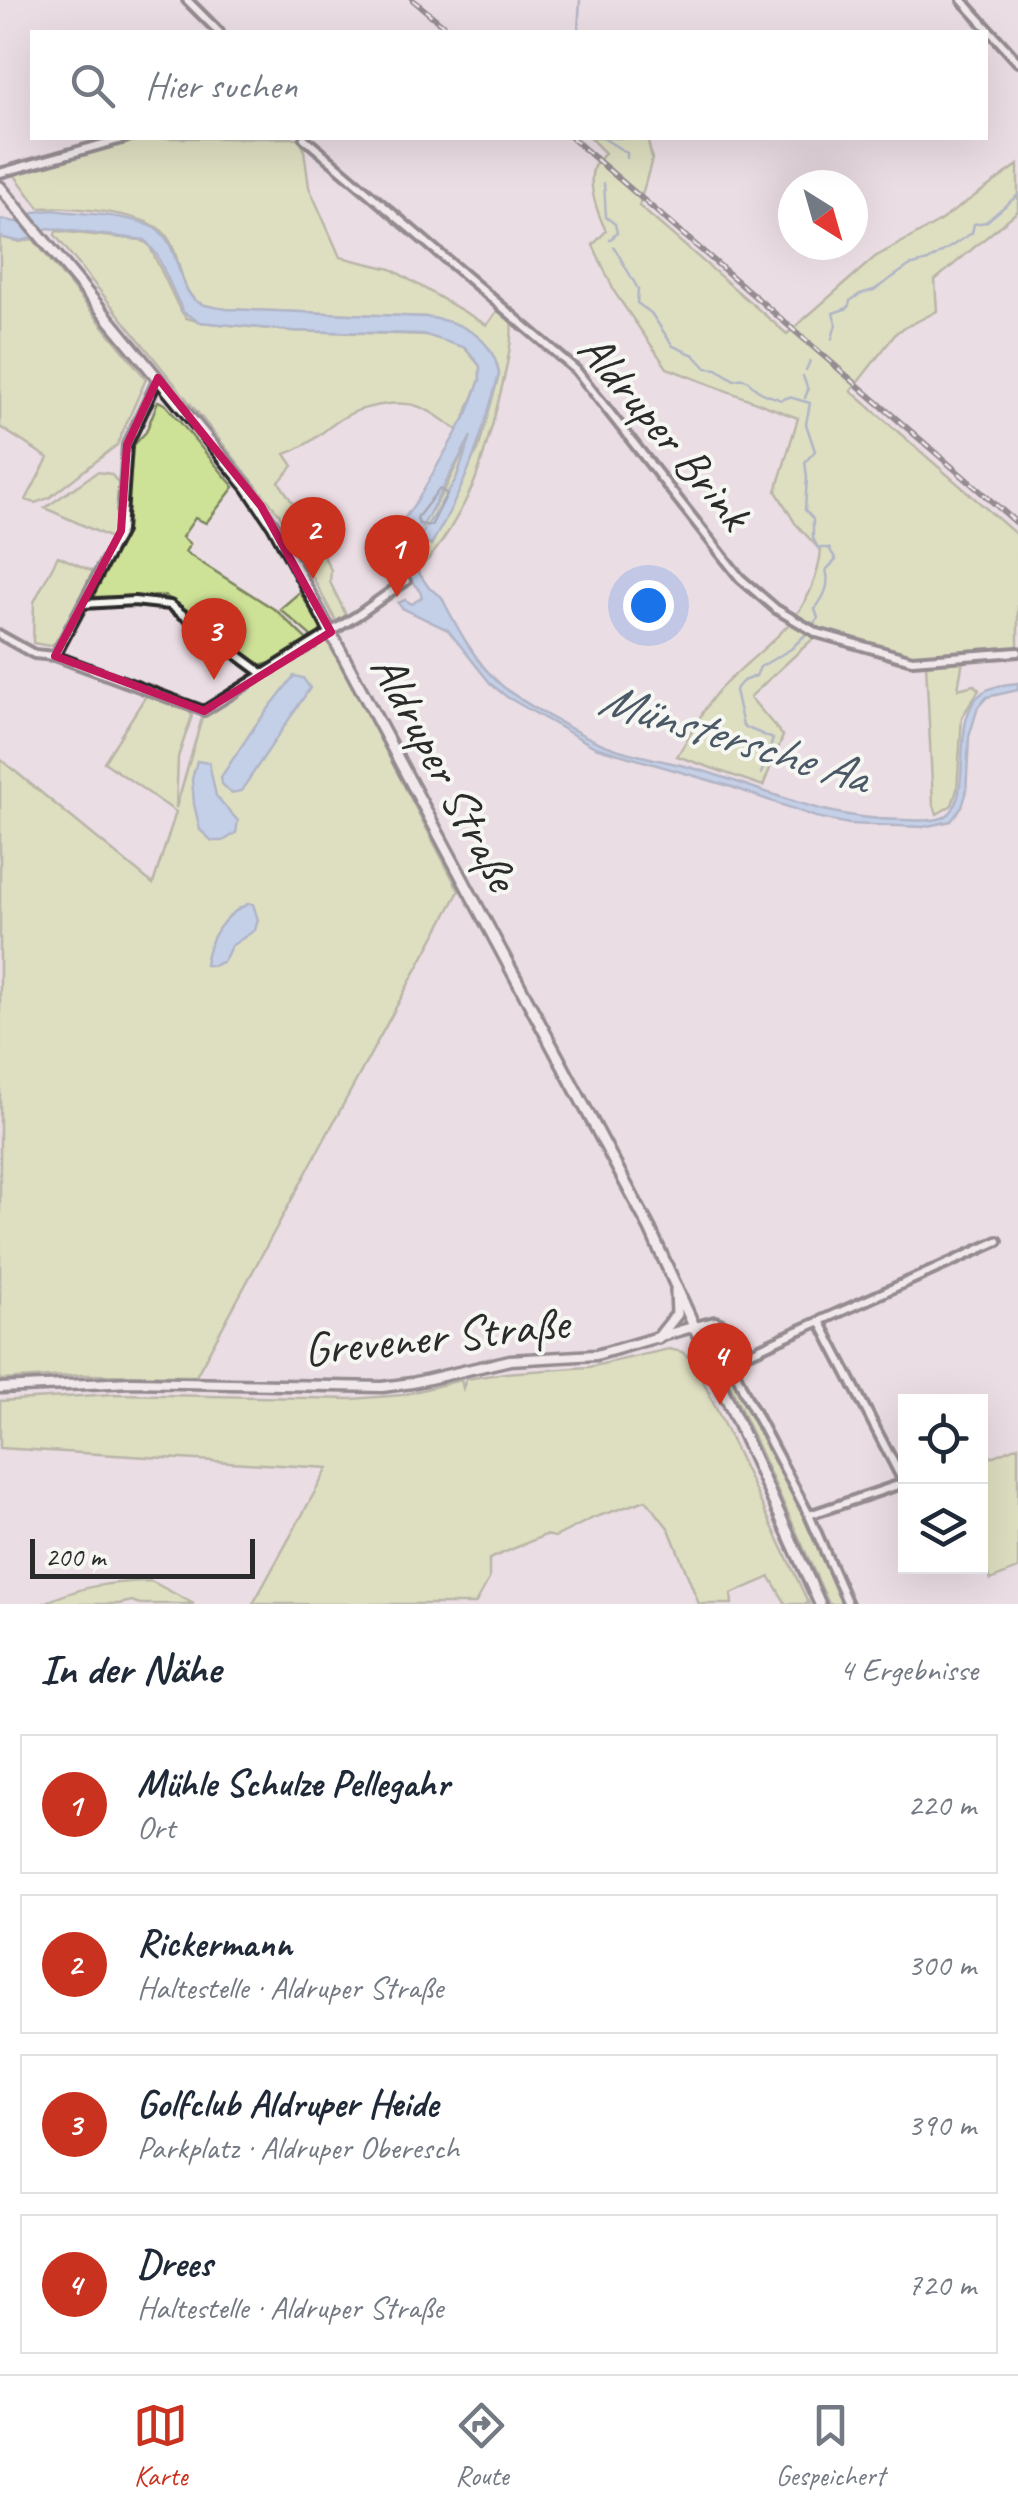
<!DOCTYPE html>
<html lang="de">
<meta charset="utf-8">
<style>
body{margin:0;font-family:Caveat,sans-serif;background:#f6f6f7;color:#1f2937}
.controls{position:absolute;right:30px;bottom:30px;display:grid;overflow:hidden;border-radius:0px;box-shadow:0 10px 40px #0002}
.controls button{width:90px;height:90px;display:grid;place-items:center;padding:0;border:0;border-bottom:2px solid #e0e1e3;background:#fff;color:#1f2937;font:50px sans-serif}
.compass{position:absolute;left:778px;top:170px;width:90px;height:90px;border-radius:50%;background:#fff;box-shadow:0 10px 40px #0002;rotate:143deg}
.scale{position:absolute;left:30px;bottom:25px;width:225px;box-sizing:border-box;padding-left:10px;border:5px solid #2b2b2b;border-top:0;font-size:28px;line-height:35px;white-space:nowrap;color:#2b2b2b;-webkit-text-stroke:8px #f6f6f2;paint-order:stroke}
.you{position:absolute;left:648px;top:605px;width:35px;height:35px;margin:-25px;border:8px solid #fff;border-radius:50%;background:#1a73e8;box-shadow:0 0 0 15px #1a73e833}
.badge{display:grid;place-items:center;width:65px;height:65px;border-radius:50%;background:#c8321e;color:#fff;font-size:32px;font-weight:700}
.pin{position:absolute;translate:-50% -82px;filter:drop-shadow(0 2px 5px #0008)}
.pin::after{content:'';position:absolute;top:52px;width:35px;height:30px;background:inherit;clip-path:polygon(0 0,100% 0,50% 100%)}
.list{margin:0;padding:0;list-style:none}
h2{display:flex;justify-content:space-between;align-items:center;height:130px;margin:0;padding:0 40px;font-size:42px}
h2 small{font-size:32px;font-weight:400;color:#747a83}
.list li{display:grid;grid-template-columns:65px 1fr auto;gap:30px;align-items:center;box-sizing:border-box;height:140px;margin:0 20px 20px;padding:0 20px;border:2px solid #e0e1e3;border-radius:0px}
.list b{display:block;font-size:38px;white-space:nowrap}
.list p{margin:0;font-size:32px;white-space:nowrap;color:#747a83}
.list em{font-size:32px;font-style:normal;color:#747a83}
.icon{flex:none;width:55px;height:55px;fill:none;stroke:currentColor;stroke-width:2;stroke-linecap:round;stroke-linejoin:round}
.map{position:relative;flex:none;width:1018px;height:1604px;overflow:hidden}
.search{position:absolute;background:#fff;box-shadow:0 10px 40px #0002;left:30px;right:30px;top:30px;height:110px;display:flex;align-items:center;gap:25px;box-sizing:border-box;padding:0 35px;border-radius:0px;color:#747a83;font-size:38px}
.sheet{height:770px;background:#fff}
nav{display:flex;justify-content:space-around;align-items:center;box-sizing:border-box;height:140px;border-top:2px solid #e0e1e3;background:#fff;font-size:28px;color:#747a83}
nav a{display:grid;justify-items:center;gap:5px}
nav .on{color:#c8321e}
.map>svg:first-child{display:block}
</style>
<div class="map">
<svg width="1018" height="1604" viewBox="0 0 1018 1604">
<rect width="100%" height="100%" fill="#ebdde4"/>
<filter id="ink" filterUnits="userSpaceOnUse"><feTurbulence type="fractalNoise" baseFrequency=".01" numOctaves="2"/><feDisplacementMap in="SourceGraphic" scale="20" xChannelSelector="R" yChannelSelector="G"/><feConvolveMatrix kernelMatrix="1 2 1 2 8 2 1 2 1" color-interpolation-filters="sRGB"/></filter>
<g filter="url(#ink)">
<path fill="#cee297" stroke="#7c8661" stroke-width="2.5" d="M 147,138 L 296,138 L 303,143 L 309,187 L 340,257 L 391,269 L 487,325 L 499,308 C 503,311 508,314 510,319 C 519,337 483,463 473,485 C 462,510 439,552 418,569 L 407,556 L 407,550 L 445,489 L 471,436 L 456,479 L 421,537 L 478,450 L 499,375 L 497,364 L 426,317 L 226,309 C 217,307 203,307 196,301 C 178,287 181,248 162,231 C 142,212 65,206 39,208 L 13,173 Z
M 590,138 L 642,138 L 648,141 L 652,159 L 639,206 L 787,334 L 875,257 L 937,223 L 1018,165 L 1018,211 L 935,280 L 937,311 L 897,332 L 851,391 L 1018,536 L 1018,650 L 913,659 L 902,657 L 898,663 L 817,635 L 750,697 L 783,736 L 763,786 L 677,756 C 691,735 702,709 719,690 C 765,642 812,623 821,551 L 795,523 L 776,491 L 798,418 L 667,368 L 615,293 L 593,245 L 606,231 C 598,214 587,185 594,166 C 597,161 602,158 605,153 Z
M 56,231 L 141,240 L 149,245 L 179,308 L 186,318 L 200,322 L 292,331 L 430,335 L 461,344 L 480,366 L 480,380 L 459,431 C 446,423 432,410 417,406 C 398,400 363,406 346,416 C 323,429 312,445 285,454 L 293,466 L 279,482 L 309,528 L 331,570 L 330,582 L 346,615 L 336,621 L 279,514 L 55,235 Z
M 0,237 L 20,242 L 33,239 L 146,379 L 117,445 L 49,498 L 35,503 L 26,500 L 48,458 L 0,427 Z
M 158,401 L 165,404 L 234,487 L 206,523 L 195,518 L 182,537 L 190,544 L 185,552 L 277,611 L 307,640 L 311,636 L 280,609 L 300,592 L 321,628 L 319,636 L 278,662 L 256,666 L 166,596 L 94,597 L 93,593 L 124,536 L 131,448 L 146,432 Z
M 97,472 L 111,474 L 119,484 L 119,522 L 113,539 L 45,508 Z
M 58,556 L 94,572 L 56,642 L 49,646 L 33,643 L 34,602 Z
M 327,638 L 459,891 L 196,1376 L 83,1375 L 0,1380 L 0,759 L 153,884 L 176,812 L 104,762 L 147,694 L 187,708 L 192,716 L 178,757 L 176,808 L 202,718 Z
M 963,660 L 958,689 L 974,685 L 979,690 L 962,717 L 957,790 L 952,805 L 937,814 L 933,803 L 926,663 Z
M 718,1327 L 731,1375 L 801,1512 L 843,1604 L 829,1604 L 707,1334 L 711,1328 Z
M 669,1349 L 682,1352 L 694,1362 L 809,1604 L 786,1604 L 770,1577 L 731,1594 L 732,1604 L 699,1604 L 669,1529 L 646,1500 L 593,1518 L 555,1537 L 545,1535 L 489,1559 L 489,1579 L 475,1604 L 253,1604 L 328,1468 L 0,1448 L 0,1401 L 114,1394 L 352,1399 L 402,1395 L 461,1380 L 463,1388 L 466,1379 L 505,1373 L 589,1367 Z
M 1018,1446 L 1018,1569 L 990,1580 L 981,1558 L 981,1461 Z
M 151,1581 L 194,1604 L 140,1604 L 132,1601 L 119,1604 L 42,1604 C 82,1586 108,1582 151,1581 Z"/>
<path fill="#95c1ee" stroke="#6b85a0" stroke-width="2.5" d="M 52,210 C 81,214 128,214 153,227 C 181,242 175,285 196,301 C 203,307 217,307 226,309 L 426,317 C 461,321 493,337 499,374 C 481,439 466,487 431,545 L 420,537 L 456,479 L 471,436 L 407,555 L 429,588 L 441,596 C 456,626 475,662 500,684 C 517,700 582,736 605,745 C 635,757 669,761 700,770 C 773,792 825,820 904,820 C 916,820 931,822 942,818 C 977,805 947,718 982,693 C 991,686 1007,684 1018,683 L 1018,690 L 987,697 L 978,707 L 969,737 L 966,794 L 962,807 L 951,821 L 923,827 L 849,824 L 816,817 L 729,786 L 595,747 L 507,697 L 491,684 L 448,630 L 402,608 L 398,603 L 405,600 L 412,604 L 422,597 C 416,577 400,580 385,568 L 385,546 L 418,499 L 467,414 L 480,380 L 480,366 L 466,348 L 423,334 L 292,331 L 200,322 L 183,312 L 157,255 L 145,240 L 48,228 C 25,241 26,244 0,237 L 0,219 L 21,223 L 35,212 Z
M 294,676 L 303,678 L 310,688 L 241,791 L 231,793 L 222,784 L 221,777 L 255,726 Z
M 197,761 L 209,763 L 216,796 L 238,821 L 236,833 L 223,841 L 212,841 L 200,830 L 194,804 L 192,779 Z
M 248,904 L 253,904 L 258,920 L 255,930 L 231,946 L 224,961 L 213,966 L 205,965 C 208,939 224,914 248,904 Z"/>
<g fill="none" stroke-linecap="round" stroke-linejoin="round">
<path stroke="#556779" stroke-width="2.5" d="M 439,489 L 447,494 L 431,526 L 419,524 L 417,518 Z"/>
<path stroke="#6b85a0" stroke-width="2.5" d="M 578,32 L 580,0
M 603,138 L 627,153 L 627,158
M 604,183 L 606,217 L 615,224 L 617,233 L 610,240
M 614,247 L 638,289 L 637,303 L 651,313 L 673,346 L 694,355 L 706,368 L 717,369 L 734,380 C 749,376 748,383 759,391 C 765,395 775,397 781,400 L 789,397 L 810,403 L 806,424 L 815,451 L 805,462 L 807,477 L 805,510 L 813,519 L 813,538 L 818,548 L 829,548 L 836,560 L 826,570 C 831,586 823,598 815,609 L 818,618 L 814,623
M 832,339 L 836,324 L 833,313 L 848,308 L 850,301 L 860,294 L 874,290 L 909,266 L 928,261 L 972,233 L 974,224 L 986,222 L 1018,195
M 806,370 L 810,361
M 803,376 L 808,390 L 805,398
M 761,774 L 773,739 L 743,726 L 735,690 L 743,681 L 756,676 L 760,667 L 791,649 L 807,633"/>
<defs>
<path id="minor" d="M 187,0 L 219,32
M 962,0 L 1018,62
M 304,138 L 576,370 L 740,578 L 776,609 L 817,633 L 912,660 L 1018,652
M 0,173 L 125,138
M 83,604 L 134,601 L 170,605 L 262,673
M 0,635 L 34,654 L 55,656 L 204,711 L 358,615 L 406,581
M 55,656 L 121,531 L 127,445 L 158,379
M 820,1321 L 998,1241
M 696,1326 L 715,1321 L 722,1324 L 728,1334 L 731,1361 L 745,1394 L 809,1515 L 848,1604
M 731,1361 L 820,1321 L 904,1483 L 809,1515"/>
<path id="tertiary" d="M 0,1388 L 132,1382 L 382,1387 L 412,1383 L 510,1360 L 596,1355 L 696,1326"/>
<path id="secondary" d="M 0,187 L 248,488 L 273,525 L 650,1229 L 820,1604
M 658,1338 L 677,1314 L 676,1290"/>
</defs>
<use href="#minor" stroke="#2b2b2b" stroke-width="14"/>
<use href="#tertiary" stroke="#2b2b2b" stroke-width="15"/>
<use href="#secondary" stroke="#2b2b2b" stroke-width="16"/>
<use href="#minor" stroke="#f6f6f2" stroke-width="6"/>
<use href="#tertiary" stroke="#f6f6f2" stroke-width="8"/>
<use href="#secondary" stroke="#f6f6f2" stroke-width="9"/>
<defs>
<path id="rail" d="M 413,0 L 451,32
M 572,138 L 1018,524"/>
</defs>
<use href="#rail" stroke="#2b2b2b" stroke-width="6"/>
<use href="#rail" stroke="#f6f6f2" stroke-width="2.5" stroke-dasharray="8" stroke-linecap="butt"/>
</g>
</g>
<path d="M0 0H1018V1604H0ZM 158,378 L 261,506 L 331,632 L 204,711 L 55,656 L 121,531 L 127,445 Z" fill="#ebdde4" fill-opacity=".55" fill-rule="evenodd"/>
<path fill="none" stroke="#c2185b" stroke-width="8" stroke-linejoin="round" d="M 158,378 L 261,506 L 331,632 L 204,711 L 55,656 L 121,531 L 127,445 Z"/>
<g text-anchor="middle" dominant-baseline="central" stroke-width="8" stroke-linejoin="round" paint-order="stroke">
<g font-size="48" fill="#2b2b2b" stroke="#f6f6f2">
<text transform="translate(665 431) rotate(50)">Aldruper Brink</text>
<text transform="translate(445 772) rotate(62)">Aldruper Straße</text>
<text transform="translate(436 1336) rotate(-6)">Grevener Straße</text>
</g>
<g font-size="50" font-style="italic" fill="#4b5866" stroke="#f6f6f2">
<text transform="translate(734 737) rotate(17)">Münstersche Aa</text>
</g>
</g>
</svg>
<div class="controls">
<button><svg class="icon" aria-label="locate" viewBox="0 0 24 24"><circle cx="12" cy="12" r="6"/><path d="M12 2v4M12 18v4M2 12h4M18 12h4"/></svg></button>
<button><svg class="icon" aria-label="layers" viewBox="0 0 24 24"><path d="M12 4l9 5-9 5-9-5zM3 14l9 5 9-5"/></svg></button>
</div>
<svg class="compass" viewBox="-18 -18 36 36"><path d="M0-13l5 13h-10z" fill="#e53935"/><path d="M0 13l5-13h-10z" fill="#747a83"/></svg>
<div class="scale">200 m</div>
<div class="you"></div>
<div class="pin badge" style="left:397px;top:597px">1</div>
<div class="pin badge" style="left:313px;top:579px">2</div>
<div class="pin badge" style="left:214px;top:680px">3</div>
<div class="pin badge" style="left:720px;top:1405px">4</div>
<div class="search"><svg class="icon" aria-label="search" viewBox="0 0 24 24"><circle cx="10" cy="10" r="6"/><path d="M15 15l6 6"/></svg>Hier suchen</div>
</div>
<section class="sheet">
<h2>In der Nähe<small>4 Ergebnisse</small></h2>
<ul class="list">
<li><span class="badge">1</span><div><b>Mühle Schulze Pellegahr</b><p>Ort</p></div><em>220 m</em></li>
<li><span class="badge">2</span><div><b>Rickermann</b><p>Haltestelle · Aldruper Straße</p></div><em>300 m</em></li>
<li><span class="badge">3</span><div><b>Golfclub Aldruper Heide</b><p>Parkplatz · Aldruper Oberesch</p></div><em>390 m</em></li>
<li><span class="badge">4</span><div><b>Drees</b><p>Haltestelle · Aldruper Straße</p></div><em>720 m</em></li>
</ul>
</section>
<nav>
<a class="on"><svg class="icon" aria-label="map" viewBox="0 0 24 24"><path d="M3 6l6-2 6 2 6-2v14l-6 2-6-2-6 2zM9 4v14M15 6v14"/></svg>Karte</a>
<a><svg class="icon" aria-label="directions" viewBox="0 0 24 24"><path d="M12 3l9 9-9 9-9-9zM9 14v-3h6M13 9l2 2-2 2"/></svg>Route</a>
<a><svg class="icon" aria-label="saved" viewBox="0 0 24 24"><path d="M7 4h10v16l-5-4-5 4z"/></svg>Gespeichert</a>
</nav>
